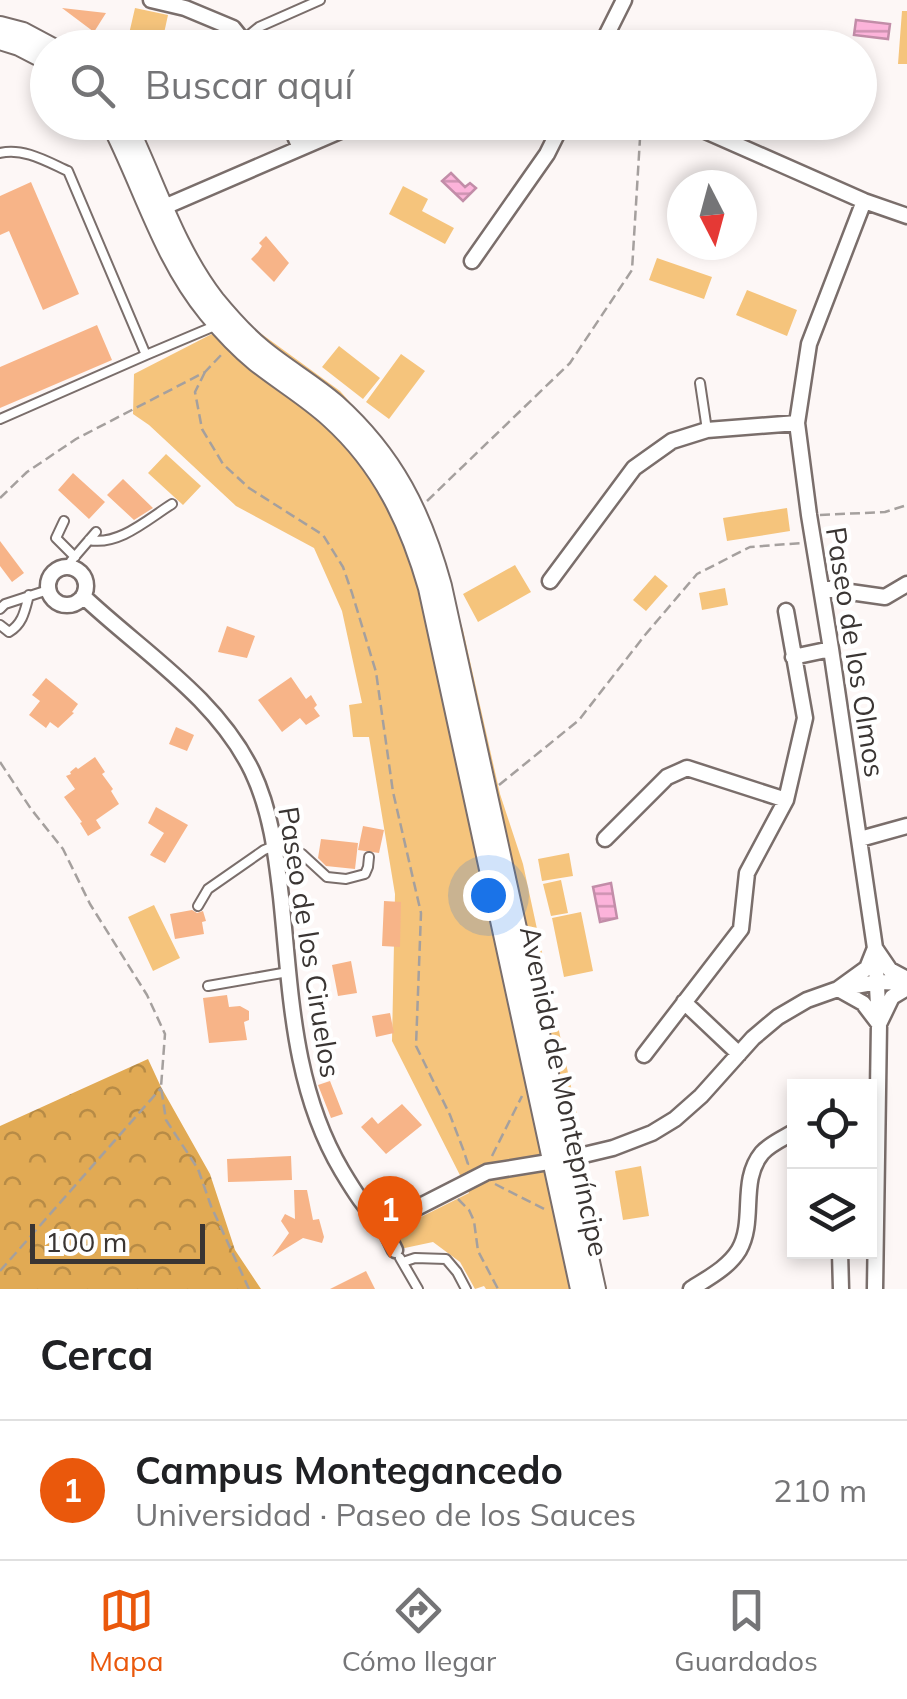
<!DOCTYPE html>
<html lang="es">
<meta charset="utf-8">
<style>
body{margin:0;font-family:Mulish,sans-serif;background:#f2f2f2;color:#202124}
.controls{position:absolute;right:30px;bottom:30px;display:grid;overflow:hidden;border-radius:0px;box-shadow:0 5px 15px #0003}
.controls button{width:90px;height:90px;display:grid;place-items:center;padding:0;border:0;border-bottom:2px solid #e0e0e0;background:#fff;color:#202124;font:50px sans-serif}
.compass{position:absolute;left:667px;top:170px;width:90px;height:90px;border-radius:50%;background:#fff;box-shadow:0 5px 15px #0003;rotate:174deg}
.scale{position:absolute;left:30px;bottom:25px;width:175px;box-sizing:border-box;padding-left:10px;border:5px solid #3a3533;border-top:0;font-size:28px;line-height:35px;white-space:nowrap;color:#3a3533;-webkit-text-stroke:8px #fff;paint-order:stroke}
.you{position:absolute;left:488px;top:895px;width:35px;height:35px;margin:-25px;border:8px solid #fff;border-radius:50%;background:#1a73e8;box-shadow:0 0 0 15px #1a73e833}
.badge{display:grid;place-items:center;width:65px;height:65px;border-radius:50%;background:#ea580c;color:#fff;font-size:32px;font-weight:700}
.pin{position:absolute;translate:-50% -82px;filter:drop-shadow(0 2px 5px #0008)}
.pin::after{content:'';position:absolute;top:52px;width:35px;height:30px;background:inherit;clip-path:polygon(0 0,100% 0,50% 100%)}
.list{margin:0;padding:0;list-style:none}
h2{display:flex;justify-content:space-between;align-items:center;height:130px;margin:0;padding:0 40px;font-size:42px}
h2 small{font-size:32px;font-weight:400;color:#757577}
.list li{display:grid;grid-template-columns:65px 1fr auto;gap:30px;align-items:center;box-sizing:border-box;height:140px;padding:0 40px;border-top:2px solid #e0e0e0}
.list b{display:block;font-size:38px;white-space:nowrap}
.list p{margin:0;font-size:32px;white-space:nowrap;color:#757577}
.list em{font-size:32px;font-style:normal;color:#757577}
.icon{flex:none;width:55px;height:55px;fill:none;stroke:currentColor;stroke-width:2;stroke-linecap:round;stroke-linejoin:round}
.map{position:relative;flex:none;width:907px;height:1289px;overflow:hidden}
.search{position:absolute;background:#fff;box-shadow:0 5px 15px #0003;left:30px;right:30px;top:30px;height:110px;display:flex;align-items:center;gap:25px;box-sizing:border-box;padding:0 35px;border-radius:55px;color:#757577;font-size:38px}
.sheet{height:270px;background:#fff}
nav{display:flex;justify-content:space-around;align-items:center;box-sizing:border-box;height:140px;border-top:2px solid #e0e0e0;background:#fff;font-size:28px;color:#757577}
nav a{display:grid;justify-items:center;gap:5px}
nav .on{color:#ea580c}
.map>svg:first-child{display:block}
</style>
<div class="map">
<svg width="907" height="1289" viewBox="0 0 907 1289">
<defs>
<pattern id="forest-crowns" width="20" height="18" patternUnits="userSpaceOnUse" patternTransform="scale(2.5)"><rect width="20" height="18" fill="#e1aa54"/><path d="M2 6a3 3 0 1 1 6 0M12 15a3 3 0 1 1 6 0" fill="none" stroke="#b78b46"/></pattern>
<pattern id="water-rules" width="6" height="5" patternUnits="userSpaceOnUse" patternTransform="scale(2.5)"><rect width="6" height="5" fill="#fcb3da"/><path d="M0 2.5h6" fill="none" stroke="#cd92b1"/></pattern>
</defs>
<rect width="100%" height="100%" fill="#fdf7f6"/>
<path fill="url(#forest-crowns)" d="M 148,1059 L 161,1087 L 210,1174 L 235,1250 L 261,1289 L 0,1289 L 0,1126 Z"/>
<path fill="#f5c47c" d="M 135,8 L 168,15 L 161,47 L 126,47 Z
M 902,11 L 907,11 L 907,64 L 898,64 Z
M 403,186 L 428,199 L 422,211 L 454,228 L 445,244 L 389,214 Z
M 657,258 L 712,277 L 704,299 L 649,280 Z
M 747,290 L 797,310 L 787,336 L 736,315 Z
M 241,319 L 340,391 L 379,435 L 425,515 L 463,630 L 500,794 L 523,864 L 581,1133 L 576,1165 L 607,1289 L 486,1289 L 484,1286 L 475,1289 L 460,1262 L 433,1242 L 400,1249 L 398,1238 L 405,1225 L 469,1193 L 392,1041 L 395,894 L 369,737 L 353,737 L 349,705 L 362,703 L 342,611 L 314,548 L 236,506 L 149,425 L 133,414 L 134,374 Z
M 339,346 L 380,378 L 363,399 L 322,367 Z
M 401,354 L 425,371 L 389,419 L 366,402 Z
M 166,454 L 201,486 L 183,505 L 148,473 Z
M 787,508 L 790,531 L 727,541 L 723,518 Z
M 515,565 L 531,592 L 478,622 L 463,594 Z
M 655,575 L 668,586 L 646,611 L 633,600 Z
M 725,588 L 728,605 L 702,610 L 699,593 Z
M 569,853 L 573,876 L 542,881 L 538,859 Z
M 561,880 L 568,913 L 551,916 L 543,884 Z
M 154,905 L 180,958 L 153,971 L 128,917 Z
M 581,912 L 593,971 L 564,977 L 552,918 Z
M 641,1166 L 649,1216 L 623,1220 L 615,1171 Z"/>
<path fill="url(#water-rules)" stroke="#c28da8" stroke-width="2.5" d="M 856,20 L 890,24 L 888,39 L 854,35 Z
M 451,173 L 465,187 L 470,183 L 476,188 L 463,201 L 442,181 Z
M 611,883 L 617,918 L 600,922 L 593,887 Z"/>
<path fill="#f7b488" d="M 62,8 L 106,13 L 94,32 Z
M 195,122 L 234,122 L 231,135 L 194,127 Z
M 31,182 L 79,294 L 43,310 L 9,231 L 0,235 L 0,196 Z
M 266,236 L 289,263 L 274,282 L 251,259 L 258,252 L 262,246 L 259,243 Z
M 97,325 L 112,360 L 0,408 L 0,367 Z
M 73,473 L 105,502 L 89,519 L 58,490 Z
M 123,479 L 153,508 L 134,520 L 107,495 Z
M 0,541 L 24,573 L 12,582 L 0,566 Z
M 227,626 L 255,636 L 247,658 L 218,652 Z
M 291,677 L 306,699 L 311,695 L 317,705 L 314,708 L 320,716 L 306,725 L 300,718 L 282,732 L 258,700 Z
M 46,678 L 78,704 L 72,712 L 74,713 L 58,728 L 50,722 L 46,728 L 29,715 L 40,701 L 32,695 Z
M 176,727 L 194,735 L 187,751 L 169,744 Z
M 95,757 L 105,772 L 102,774 L 113,789 L 111,791 L 119,804 L 96,820 L 101,828 L 88,836 L 80,823 L 82,822 L 64,797 L 75,789 L 66,776 L 71,774 L 70,772 L 76,767 L 78,769 Z
M 156,807 L 188,825 L 165,863 L 150,855 L 164,833 L 148,823 Z
M 363,826 L 384,830 L 379,853 L 358,850 Z
M 321,839 L 358,843 L 355,869 L 326,866 L 318,858 Z
M 384,901 L 401,902 L 400,947 L 382,946 Z
M 192,910 L 197,913 L 203,911 L 206,921 L 202,922 L 204,934 L 175,939 L 170,914 Z
M 351,961 L 357,993 L 338,996 L 332,965 Z
M 227,995 L 229,1007 L 240,1006 L 249,1011 L 249,1020 L 244,1022 L 247,1040 L 209,1043 L 203,998 Z
M 390,1013 L 394,1033 L 376,1037 L 372,1016 Z
M 330,1081 L 343,1114 L 331,1118 L 318,1085 Z
M 402,1104 L 422,1125 L 386,1154 L 361,1127 L 372,1117 L 378,1124 Z
M 291,1156 L 292,1180 L 228,1182 L 227,1159 Z
M 294,1190 L 307,1190 L 313,1220 L 319,1219 L 324,1237 L 322,1243 L 303,1238 L 272,1257 L 289,1233 L 281,1221 L 285,1214 L 295,1219 Z
M 366,1271 L 375,1289 L 330,1289 Z"/>
<g fill="none" stroke-linecap="round" stroke-linejoin="round">
<defs>
<path id="service" d="M 243,40 L 259,27 L 320,0
M 242,127 L 243,122
M 0,153 C 23,147 48,162 68,171 L 146,355 L 217,325
M 700,383 L 707,430
M 0,419 L 146,355
M 64,521 L 56,538 L 75,557
M 89,540 C 119,546 148,519 172,504
M 75,569 L 71,561 L 96,532
M 0,609 L 5,604 L 48,590
M 0,625 L 9,632 C 23,624 25,610 29,595
M 275,850 L 289,848 L 302,854 L 327,877 L 346,879 L 365,874 L 368,867 L 369,857
M 198,906 L 208,889 L 264,850 L 274,846
M 208,986 L 288,972
M 400,1258 L 418,1289
M 403,1262 L 415,1258 L 446,1259 L 457,1272 L 466,1289"/>
<path id="minor" d="M 151,0 L 185,8 L 233,28 L 249,48
M 600,48 L 624,0
M 289,122 L 300,148
M 685,122 L 864,201 L 907,216
M 864,201 L 809,344 L 797,423 L 809,515 L 831,649 L 875,948 L 879,1024 L 875,1289
M 155,211 L 361,122
M 472,261 L 547,154 L 563,122
M48 586a19 19 0 1 1 38 0a19 19 0 1 1-38 0Z
M 550,581 L 634,468 L 672,441 L 707,430 L 797,423
M 822,588 L 885,597 L 907,584
M 83,596 C 141,651 216,697 252,771 C 271,811 276,854 281,897 C 291,991 292,1087 342,1171 C 354,1191 365,1209 383,1225
M 793,657 L 831,649
M 605,839 L 667,777 L 687,768 L 786,800
M 860,839 L 907,826
M 907,979 L 890,970 L 875,948 L 867,968 L 838,989 L 863,1003 L 879,1024 L 892,997 L 907,988
M 684,1002 L 739,1054
M 644,1055 L 741,929 L 747,873 L 786,800 L 805,718 L 786,611
M 395,1250 L 383,1225 L 487,1172 L 567,1159 L 613,1148 L 652,1133 L 675,1119 L 701,1096 L 753,1038 L 778,1017 L 807,1000 L 838,989 L 878,982 L 907,983
M 840,1252 L 841,1289
M 691,1289 C 708,1278 728,1268 739,1250 C 756,1220 739,1181 762,1153 C 770,1144 784,1138 794,1132"/>
<path id="tertiary" d="M 0,26 L 23,32 L 53,48
M 0,40 L 19,46 L 48,61
M 110,122 C 143,186 162,257 208,313 C 222,330 239,348 256,362 C 280,381 307,397 330,418 C 382,465 409,522 428,588 L 580,1289
M 126,122 C 155,181 174,247 215,300 C 229,317 245,335 262,349 C 286,369 313,384 336,404 C 394,456 422,513 442,586 L 596,1289"/>
</defs>
<use href="#service" stroke="#7a6e6b" stroke-width="12"/>
<use href="#minor" stroke="#7a6e6b" stroke-width="19"/>
<use href="#tertiary" stroke="#7a6e6b" stroke-width="22"/>
<path stroke="#a5a09e" stroke-width="2.5" stroke-dasharray="10 5" stroke-linecap="butt" d="M 205,372 L 195,392 L 202,429 L 223,464 L 249,488 L 323,535 L 343,567 L 352,593 L 376,672 L 393,792 L 421,913 L 416,1046 L 450,1115 L 463,1149 L 468,1164 L 466,1168
M 0,498 L 27,472 L 76,439 L 205,372 L 223,353
M 427,501 L 570,363 L 632,270 L 641,122
M 820,515 L 885,512 L 907,505
M 0,762 L 31,809 L 63,849 L 90,904 L 147,995 L 165,1034 L 161,1087 L 166,1120 L 198,1169 L 211,1206 L 249,1289
M 499,785 L 579,720 L 645,635 L 697,574 L 750,547 L 802,543
M 492,1156 L 522,1096
M 495,1184 L 546,1210
M 458,1199 L 469,1210 L 474,1221 L 478,1251 L 498,1289
M 0,1271 L 161,1088"/>
<use href="#service" stroke="#fff" stroke-width="8"/>
<use href="#minor" stroke="#fff" stroke-width="14"/>
<use href="#tertiary" stroke="#fff" stroke-width="18"/>
</g>
<g text-anchor="middle" dominant-baseline="central" stroke-width="9" stroke-linejoin="round" paint-order="stroke">
<g font-size="28" fill="#3a3533" stroke="#fff">
<text transform="translate(856 652) rotate(81)">Paseo de los Olmos</text>
<text transform="translate(310 942) rotate(81)">Paseo de los Ciruelos</text>
<text transform="translate(565 1091) rotate(78)">Avenida de Montepríncipe</text>
</g>
</g>
</svg>
<div class="controls">
<button><svg class="icon" aria-label="locate" viewBox="0 0 24 24"><circle cx="12" cy="12" r="6"/><path d="M12 2v4M12 18v4M2 12h4M18 12h4"/></svg></button>
<button><svg class="icon" aria-label="layers" viewBox="0 0 24 24"><path d="M12 4l9 5-9 5-9-5zM3 14l9 5 9-5"/></svg></button>
</div>
<svg class="compass" viewBox="-18 -18 36 36"><path d="M0-13l5 13h-10z" fill="#e53935"/><path d="M0 13l5-13h-10z" fill="#757577"/></svg>
<div class="scale">100 m</div>
<div class="you"></div>
<div class="pin badge" style="left:390px;top:1258px">1</div>
<div class="search"><svg class="icon" aria-label="search" viewBox="0 0 24 24"><circle cx="10" cy="10" r="6"/><path d="M15 15l6 6"/></svg>Buscar aquí</div>
</div>
<section class="sheet">
<h2>Cerca<small></small></h2>
<ul class="list">
<li><span class="badge">1</span><div><b>Campus Montegancedo</b><p>Universidad · Paseo de los Sauces</p></div><em>210 m</em></li>
</ul>
</section>
<nav>
<a class="on"><svg class="icon" aria-label="map" viewBox="0 0 24 24"><path d="M3 6l6-2 6 2 6-2v14l-6 2-6-2-6 2zM9 4v14M15 6v14"/></svg>Mapa</a>
<a><svg class="icon" aria-label="directions" viewBox="0 0 24 24"><path d="M12 3l9 9-9 9-9-9zM9 14v-3h6M13 9l2 2-2 2"/></svg>Cómo llegar</a>
<a><svg class="icon" aria-label="saved" viewBox="0 0 24 24"><path d="M7 4h10v16l-5-4-5 4z"/></svg>Guardados</a>
</nav>
